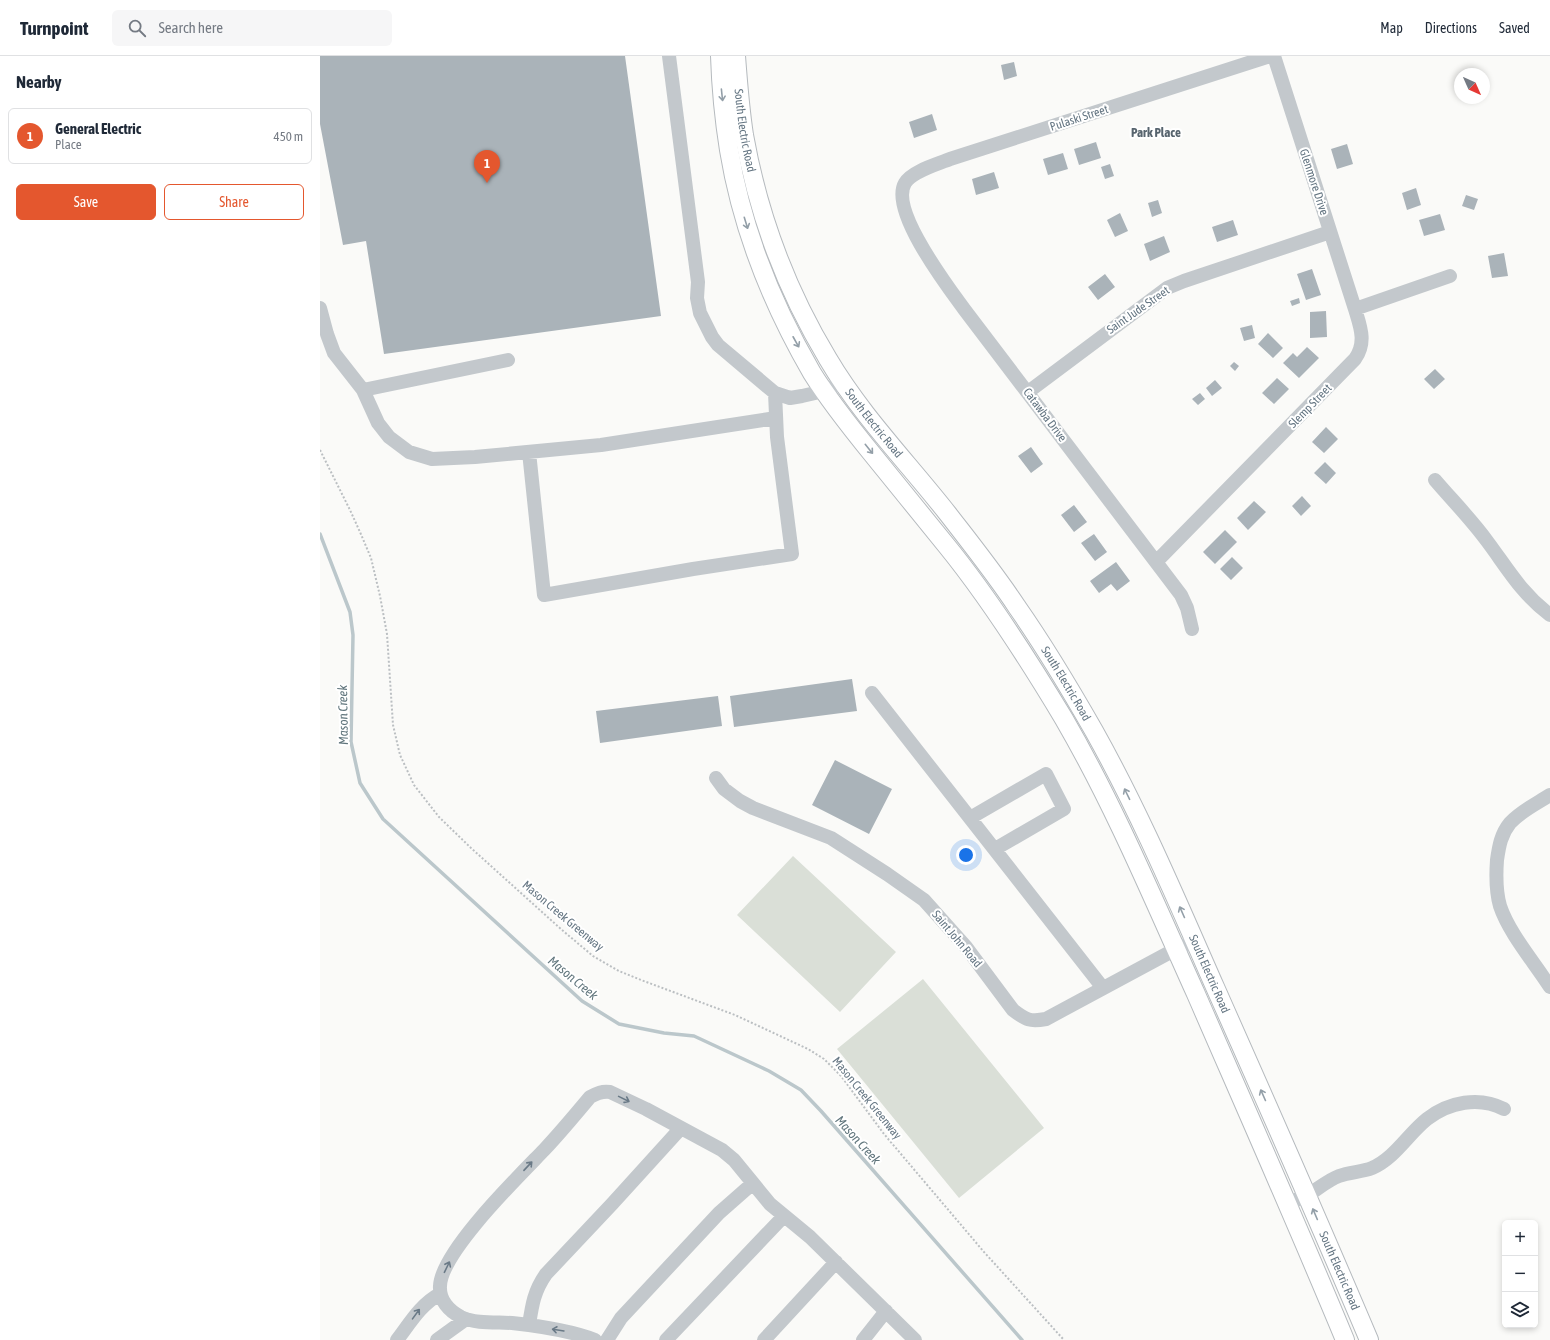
<!DOCTYPE html>
<meta charset="utf-8">
<style>
body{margin:0;font-family:"Asap Condensed",sans-serif;background:#f6f6f7;color:#1f2937}
.controls{position:absolute;right:12px;bottom:12px;display:grid;overflow:hidden;border-radius:6px;box-shadow:0 2px 6px #0003}
.controls button{width:36px;height:36px;display:grid;place-items:center;padding:0;border:0;border-bottom:1px solid #e0e1e3;background:#fff;color:#1f2937;font:20px sans-serif}
.compass{position:absolute;left:1134px;top:12px;width:36px;height:36px;border-radius:50%;background:#fff;box-shadow:0 2px 6px #0003;rotate:135deg}
.you{position:absolute;left:646px;top:799px;width:14px;height:14px;margin:-10px;border:3px solid #fff;border-radius:50%;background:#1a73e8;box-shadow:0 0 0 6px #1a73e833}
.badge{display:grid;place-items:center;width:26px;height:26px;border-radius:50%;background:#e4572e;color:#fff;font-size:13px;font-weight:700}
.pin{position:absolute;translate:-50% -33px;filter:drop-shadow(0 1px 2px #0008)}
.pin::after{content:'';position:absolute;top:21px;width:14px;height:12px;background:inherit;clip-path:polygon(0 0,100% 0,50% 100%)}
.list{margin:0;padding:0;list-style:none}
h2{display:flex;justify-content:space-between;align-items:center;height:52px;margin:0;padding:0 16px;font-size:17px}
h2 small{font-size:13px;font-weight:400;color:#747a83}
.list li{display:grid;grid-template-columns:26px 1fr auto;gap:12px;align-items:center;box-sizing:border-box;height:56px;margin:0 8px 8px;padding:0 8px;border:1px solid #e0e1e3;border-radius:6px}
.list b{display:block;font-size:15px;white-space:nowrap}
.list p{margin:0;font-size:13px;white-space:nowrap;color:#747a83}
.list em{font-size:13px;font-style:normal;color:#747a83}
.actions{display:flex;gap:8px;padding:12px 16px}
.actions a{flex:1;padding:9px 0;border:1px solid #e4572e;border-radius:6px;text-align:center;font-size:14px;color:#e4572e}
.actions .main{background:#e4572e;color:#fff}
.icon{flex:none;width:22px;height:22px;fill:none;stroke:currentColor;stroke-width:2;stroke-linecap:round;stroke-linejoin:round}
.map{position:relative;flex:none;width:1230px;height:1284px;overflow:hidden}
header{display:flex;align-items:center;gap:24px;box-sizing:border-box;height:56px;padding:0 20px;background:#fff;border-bottom:1px solid #e0e1e3}
header strong{font-size:19px}
nav{display:flex;gap:22px;margin-inline-start:auto;font-size:14px}
.search{width:280px;height:36px;background:#f6f6f7;display:flex;align-items:center;gap:10px;box-sizing:border-box;padding:0 14px;border-radius:6px;color:#747a83;font-size:15px}
main{display:flex}
aside{flex:1;background:#fff}
.map>svg:first-child{display:block}
</style>
<header>
<strong>Turnpoint</strong>
<div class="search"><svg class="icon" aria-label="search" viewBox="0 0 24 24"><circle cx="10" cy="10" r="6"/><path d="M15 15l6 6"/></svg>Search here</div>
<nav><a>Map</a><a>Directions</a><a>Saved</a></nav>
</header>
<main>
<aside>
<h2>Nearby<small></small></h2>
<ul class="list">
<li><span class="badge">1</span><div><b>General Electric</b><p>Place</p></div><em>450 m</em></li>
</ul>
<div class="actions"><a class="main">Save</a><a>Share</a></div>
</aside>
<div class="map">
<svg width="1230" height="1284" viewBox="0 0 1230 1284">
<rect width="100%" height="100%" fill="#fafaf8"/>
<path fill="#dadfd7" d="M 473,800 L 576,896 L 520,956 L 417,859 Z
M 603,923 L 724,1072 L 639,1142 L 517,993 Z"/>
<g fill="none" stroke-linecap="round" stroke-linejoin="round">
<path stroke="#bbc7cb" stroke-width="3.5" d="M 0,478 L 30,556 L 33,579 L 31,686 L 40,727 L 63,763 L 262,945 L 299,968 L 344,977 L 374,980 L 449,1015 L 481,1034 L 501,1055 L 702,1284"/>
</g>
<path fill="#aab3b9" d="M 0,0 L 305,0 L 341,260 L 64,298 L 46,185 L 23,189 L 0,68 Z
M 694,6 L 697,20 L 684,24 L 681,9 Z
M 612,58 L 617,74 L 594,82 L 589,66 Z
M 776,86 L 781,102 L 759,109 L 754,93 Z
M 1027,88 L 1033,108 L 1017,113 L 1011,93 Z
M 743,97 L 748,113 L 728,119 L 723,103 Z
M 790,108 L 794,120 L 785,123 L 781,111 Z
M 674,116 L 679,132 L 656,139 L 652,123 Z
M 1096,132 L 1101,149 L 1087,154 L 1082,137 Z
M 1146,139 L 1158,143 L 1154,154 L 1142,150 Z
M 838,144 L 842,157 L 832,161 L 828,147 Z
M 800,157 L 808,175 L 795,181 L 787,164 Z
M 1120,158 L 1125,174 L 1104,180 L 1099,164 Z
M 913,164 L 918,179 L 897,186 L 892,171 Z
M 844,180 L 850,196 L 830,205 L 824,188 Z
M 1184,197 L 1188,220 L 1172,222 L 1168,200 Z
M 992,213 L 1001,239 L 986,244 L 977,218 Z
M 785,218 L 795,231 L 778,244 L 768,231 Z
M 979,242 L 980,247 L 972,250 L 970,245 Z
M 1006,255 L 1007,281 L 990,282 L 990,256 Z
M 932,269 L 935,282 L 924,285 L 920,272 Z
M 948,277 L 963,292 L 953,302 L 938,288 Z
M 987,291 L 999,302 L 979,322 L 963,307 L 973,297 L 977,301 Z
M 914,306 L 919,310 L 915,315 L 910,310 Z
M 1115,313 L 1125,323 L 1114,333 L 1104,323 Z
M 957,322 L 969,333 L 954,348 L 942,337 Z
M 895,324 L 902,332 L 892,340 L 886,332 Z
M 880,337 L 885,343 L 878,349 L 872,343 Z
M 1006,371 L 1018,383 L 1004,397 L 992,386 Z
M 711,391 L 723,408 L 711,417 L 698,400 Z
M 1005,406 L 1016,417 L 1006,428 L 994,417 Z
M 982,440 L 991,450 L 981,460 L 972,450 Z
M 934,445 L 946,456 L 928,474 L 917,462 Z
M 754,449 L 767,466 L 754,476 L 741,459 Z
M 905,474 L 917,486 L 895,508 L 883,496 Z
M 774,478 L 787,496 L 775,505 L 761,487 Z
M 912,501 L 923,512 L 911,524 L 900,513 Z
M 796,506 L 810,525 L 797,535 L 791,528 L 779,537 L 770,525 Z
M 532,623 L 537,655 L 414,671 L 410,640 Z
M 398,640 L 402,670 L 280,687 L 276,655 Z
M 515,704 L 572,733 L 549,778 L 492,749 Z"/>
<g fill="none" stroke-linecap="round" stroke-linejoin="round">
<defs>
<g id="major">
<path d="M 400,0 C 401,31 404,63 409,94 C 422,173 452,248 492,317 C 510,346 531,372 553,399 C 577,429 602,459 626,489 C 670,543 708,603 744,663 C 795,751 834,845 876,938 C 926,1053 977,1168 1025,1284"/>
<path id="s1" d="M 416,0 C 418,27 420,53 424,79 C 438,158 467,235 508,303 C 541,359 588,407 628,458 C 652,489 676,519 697,551 C 725,591 750,633 774,675 C 820,757 857,845 895,931 C 947,1048 999,1166 1049,1284"/>
</g>
</defs>
<use href="#major" stroke="#b5babe" stroke-width="20"/>
<path stroke="#bbbfc2" stroke-width="2" stroke-dasharray="2 2" stroke-linecap="butt" d="M 0,394 L 30,454 L 40,476 L 51,502 L 60,540 L 67,578 L 73,669 L 80,699 L 94,729 L 119,761 L 151,792 L 242,874 L 273,900 L 299,915 L 321,924 L 415,959 L 488,993 L 504,1003 L 521,1020 L 564,1078 L 664,1196 L 744,1284"/>
<path stroke="#c3c8cc" stroke-width="14" d="M 349,0 L 378,226 L 377,242 L 380,257 L 392,281 L 398,289 L 455,337 L 470,342 L 482,340 L 504,335 L 523,326
M 0,252 L 7,278 L 14,297 L 43,334 L 188,304
M 1035,253 L 1130,220
M 43,334 L 58,367 L 69,381 L 89,396 L 112,403 L 155,401 L 281,389 L 456,362
M 708,336 L 847,232 L 864,225 L 1010,176
M 209,396 L 224,539 L 373,513 L 472,498 L 457,381 L 455,337
M 1115,424 C 1132,444 1151,463 1167,485 C 1188,513 1201,537 1230,559
M 836,506 L 1035,303 C 1047,286 1040,270 1035,253 L 954,0
M 872,573 L 867,552 L 861,539 L 644,253 C 628,231 569,154 585,127 C 592,115 618,108 630,103 L 950,0
M 552,637 L 783,932
M 396,722 L 404,733 L 420,745 L 433,752 L 511,782 L 567,818 L 604,844 L 646,891 L 693,954 C 706,964 710,966 726,963 L 856,893 L 875,885
M 1230,739 C 1216,748 1201,755 1190,767 C 1181,778 1179,790 1177,804 C 1176,818 1176,836 1180,850 C 1189,877 1214,906 1230,931
M 650,762 L 726,718 L 744,753 L 675,793
M 968,1147 C 975,1144 982,1142 988,1139 C 998,1133 1008,1124 1019,1120 C 1030,1116 1042,1116 1052,1112 C 1075,1102 1088,1078 1107,1063 C 1129,1046 1159,1040 1184,1053
M 209,1269 C 212,1249 214,1235 226,1218 L 292,1148 L 361,1072
M 77,1284 C 90,1267 101,1248 120,1238
M 117,1284 L 146,1263
M 275,1284 C 249,1274 220,1270 192,1267 C 176,1266 156,1268 141,1261 C 129,1255 119,1244 120,1230 C 121,1196 199,1120 224,1094 C 240,1077 255,1059 270,1041 C 277,1037 282,1035 290,1036 L 326,1053 L 402,1094 L 414,1104 L 450,1148 L 490,1181 L 595,1284
M 287,1284 L 301,1262 L 399,1157 L 432,1128
M 346,1284 L 464,1160
M 444,1284 L 516,1206
M 543,1284 L 566,1255"/>
<use href="#major" stroke="#fff" stroke-width="18"/>
</g>
<defs><path id="oneway-shaft" d="M-6 0H5M1.5-3L5.5 0L1.5 3" fill="none" stroke-width="1.6" stroke-linecap="round" stroke-linejoin="round"/></defs>
<g stroke="#939fa8">
<use href="#oneway-shaft" transform="translate(402 39) rotate(84)"/>
<use href="#oneway-shaft" transform="translate(426 167) rotate(73)"/>
<use href="#oneway-shaft" transform="translate(476 286) rotate(61)"/>
<use href="#oneway-shaft" transform="translate(549 393) rotate(51)"/>
<use href="#oneway-shaft" transform="translate(807 738) rotate(-116)"/>
<use href="#oneway-shaft" transform="translate(862 856) rotate(-114)"/>
<use href="#oneway-shaft" transform="translate(943 1039) rotate(-114)"/>
<use href="#oneway-shaft" transform="translate(995 1158) rotate(-113)"/>
</g>
<g stroke="#6a7a87">
<use href="#oneway-shaft" transform="translate(304 1043) rotate(26)"/>
<use href="#oneway-shaft" transform="translate(208 1110) rotate(-47)"/>
<use href="#oneway-shaft" transform="translate(127 1211) rotate(-64)"/>
<use href="#oneway-shaft" transform="translate(96 1258) rotate(-54)"/>
<use href="#oneway-shaft" transform="translate(238 1274) rotate(-171)"/>
</g>
<g text-anchor="middle" dominant-baseline="central" stroke-width="4" stroke-linejoin="round" paint-order="stroke">
<g font-size="12" fill="#657683" stroke="#fff">
<text transform="translate(759 62) rotate(-18)">Pulaski Street</text>
<text stroke="none"><textPath href="#s1" startOffset="75">South Electric Road</textPath></text>
<text transform="translate(994 126) rotate(72)">Glenmore Drive</text>
<text transform="translate(818 254) rotate(-35)">Saint Jude Street</text>
<text transform="translate(990 350) rotate(-46)">Slemp Street</text>
<text transform="translate(725 359) rotate(53)">Catawba Drive</text>
<text stroke="none"><textPath href="#s1" startOffset="399">South Electric Road</textPath></text>
<text stroke="none"><textPath href="#s1" startOffset="723">South Electric Road</textPath></text>
<text transform="translate(243 860) rotate(40)">Mason Creek Greenway</text>
<text transform="translate(637 883) rotate(50)">Saint John Road</text>
<text stroke="none"><textPath href="#s1" startOffset="1047">South Electric Road</textPath></text>
<text transform="translate(547 1042) rotate(51)">Mason Creek Greenway</text>
<text stroke="none"><textPath href="#s1" startOffset="1371">South Electric Road</textPath></text>
</g>
<g font-size="13" font-weight="bold" fill="#57646e" stroke="#fff">
<text x="836" y="76">Park Place</text>
</g>
<g font-size="13" font-style="italic" fill="#60757c" stroke="#fff">
<text transform="translate(23 659) rotate(-91)">Mason Creek</text>
<text transform="translate(253 922) rotate(40)">Mason Creek</text>
<text transform="translate(538 1084) rotate(48)">Mason Creek</text>
</g>
</g>
</svg>
<div class="controls">
<button>+</button>
<button>−</button>
<button><svg class="icon" aria-label="layers" viewBox="0 0 24 24"><path d="M12 4l9 5-9 5-9-5zM3 14l9 5 9-5"/></svg></button>
</div>
<svg class="compass" viewBox="-18 -18 36 36"><path d="M0-13l5 13h-10z" fill="#e53935"/><path d="M0 13l5-13h-10z" fill="#747a83"/></svg>
<div class="you"></div>
<div class="pin badge" style="left:167px;top:127px">1</div>
</div>
</main>
